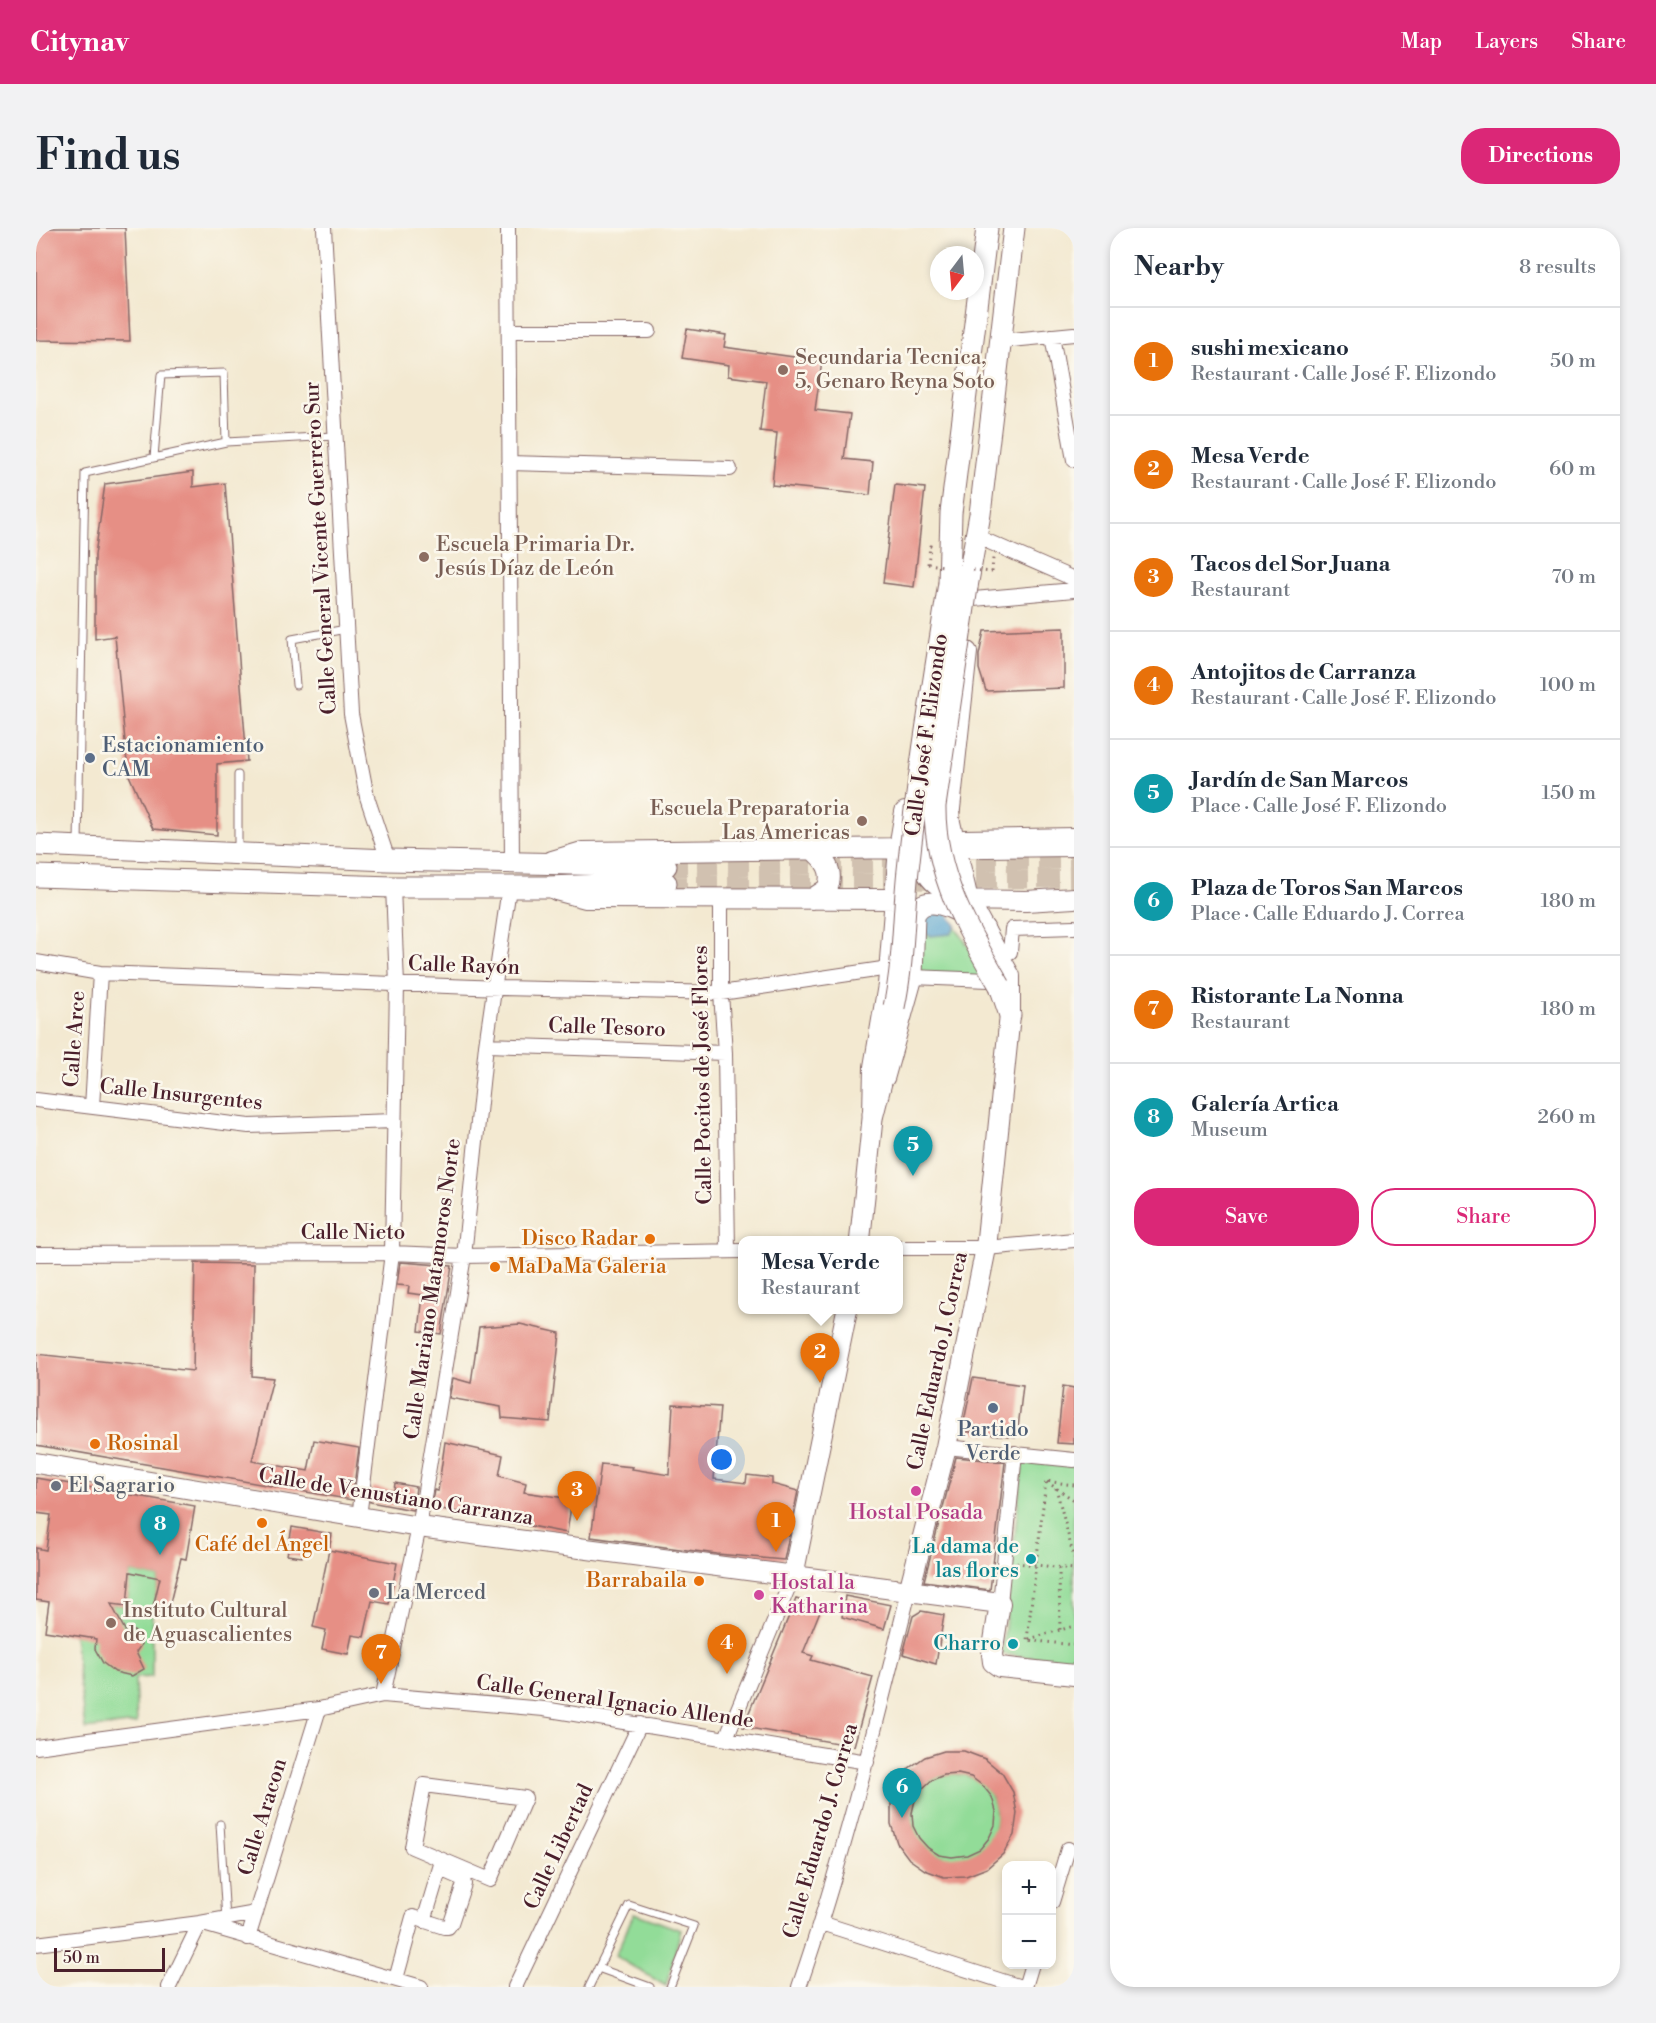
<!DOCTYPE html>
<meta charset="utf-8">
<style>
body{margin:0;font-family:"Libre Bodoni",serif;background:#f2f2f3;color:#1f2937}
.controls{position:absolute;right:18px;bottom:18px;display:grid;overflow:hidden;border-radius:12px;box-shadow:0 3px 9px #0003}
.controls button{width:54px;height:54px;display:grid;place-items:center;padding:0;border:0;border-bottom:2px solid #e0e1e3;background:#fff;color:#1f2937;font:30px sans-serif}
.compass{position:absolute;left:894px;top:18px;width:54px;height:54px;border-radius:50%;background:#fff;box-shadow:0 3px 9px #0003;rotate:196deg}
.scale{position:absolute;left:18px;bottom:15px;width:111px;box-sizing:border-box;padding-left:6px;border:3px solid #4a1f2b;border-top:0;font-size:16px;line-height:21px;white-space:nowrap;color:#4a1f2b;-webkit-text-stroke:4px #fbf7ec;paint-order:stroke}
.you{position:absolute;left:686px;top:1232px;width:21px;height:21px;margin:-15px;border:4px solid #fff;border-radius:50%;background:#1a73e8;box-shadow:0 0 0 9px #1a73e833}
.badge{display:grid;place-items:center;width:39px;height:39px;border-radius:50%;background:#db2777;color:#fff;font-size:20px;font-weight:700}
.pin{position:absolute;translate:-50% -50px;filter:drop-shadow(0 2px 3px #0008)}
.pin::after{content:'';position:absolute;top:32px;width:21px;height:18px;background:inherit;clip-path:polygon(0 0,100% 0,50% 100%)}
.popup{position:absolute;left:702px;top:1008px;width:165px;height:78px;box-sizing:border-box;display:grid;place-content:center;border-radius:12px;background:#fff;filter:drop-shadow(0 2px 4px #0005);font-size:20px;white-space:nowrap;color:#747a83}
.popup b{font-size:22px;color:#1f2937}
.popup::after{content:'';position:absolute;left:50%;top:100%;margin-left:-12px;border:12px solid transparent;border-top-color:#fff}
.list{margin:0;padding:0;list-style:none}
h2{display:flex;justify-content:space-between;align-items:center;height:78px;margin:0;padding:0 24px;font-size:26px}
h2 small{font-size:20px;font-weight:400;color:#747a83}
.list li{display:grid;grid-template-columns:39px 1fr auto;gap:18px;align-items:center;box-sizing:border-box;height:108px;padding:0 24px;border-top:2px solid #e0e1e3}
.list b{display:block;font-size:22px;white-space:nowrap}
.list p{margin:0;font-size:20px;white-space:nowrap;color:#747a83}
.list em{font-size:20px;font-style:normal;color:#747a83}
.actions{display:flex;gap:12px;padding:18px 24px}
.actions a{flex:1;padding:14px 0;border:2px solid #db2777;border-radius:24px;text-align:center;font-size:21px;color:#db2777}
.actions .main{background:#db2777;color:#fff}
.map{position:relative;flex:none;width:1038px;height:1759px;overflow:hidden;border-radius:24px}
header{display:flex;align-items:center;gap:36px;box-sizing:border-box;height:84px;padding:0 30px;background:#db2777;color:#fff}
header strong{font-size:28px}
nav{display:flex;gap:33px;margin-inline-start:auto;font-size:21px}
.intro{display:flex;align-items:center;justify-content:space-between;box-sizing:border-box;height:144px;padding:0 36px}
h1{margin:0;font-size:42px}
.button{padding:15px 27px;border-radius:24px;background:#db2777;color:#fff;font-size:21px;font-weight:700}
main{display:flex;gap:36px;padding:0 36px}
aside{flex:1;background:#fff;border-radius:24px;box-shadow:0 3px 9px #0003}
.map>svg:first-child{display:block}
</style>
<header>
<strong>Citynav</strong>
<nav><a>Map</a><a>Layers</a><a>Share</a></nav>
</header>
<div class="intro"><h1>Find us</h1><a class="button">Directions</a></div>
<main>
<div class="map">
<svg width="1038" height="1759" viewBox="0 0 1038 1759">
<rect width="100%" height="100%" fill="#fbf7ec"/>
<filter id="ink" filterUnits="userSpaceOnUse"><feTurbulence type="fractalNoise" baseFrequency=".0167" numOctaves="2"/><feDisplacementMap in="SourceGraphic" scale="12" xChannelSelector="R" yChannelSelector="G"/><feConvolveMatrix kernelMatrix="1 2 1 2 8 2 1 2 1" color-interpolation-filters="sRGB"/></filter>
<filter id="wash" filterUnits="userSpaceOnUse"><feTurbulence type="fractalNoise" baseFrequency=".008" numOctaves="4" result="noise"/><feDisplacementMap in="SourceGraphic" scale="24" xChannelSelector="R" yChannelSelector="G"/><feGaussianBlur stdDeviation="1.35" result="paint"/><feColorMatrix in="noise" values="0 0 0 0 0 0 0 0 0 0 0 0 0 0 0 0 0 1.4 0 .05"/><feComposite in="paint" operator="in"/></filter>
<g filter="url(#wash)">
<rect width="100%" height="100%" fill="#f3e9d1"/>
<path fill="#92dc98" stroke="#6e7e62" stroke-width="1.5" d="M 907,680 L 958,757 L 879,754 L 881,703 Z
M 987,1232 L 1038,1238 L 1038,1434 L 966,1426 Z
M 94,1344 L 124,1350 L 116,1383 L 116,1449 L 99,1450 L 101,1495 L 49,1501 L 38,1407 L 66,1375 L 91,1378 Z
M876 1588a42 42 0 1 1 84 0a42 42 0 1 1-84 0Z
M 598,1685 L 645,1702 L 630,1758 L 579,1728 Z"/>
<path fill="#55a3ce" stroke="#50617c" stroke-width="1.5" d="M 891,684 L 910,684 L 920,697 L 915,706 L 894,708 L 887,704 L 886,688 Z"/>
<g id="blocks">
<path fill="#e68f85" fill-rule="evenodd" d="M 0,0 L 89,0 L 94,113 L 0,112 Z
M 651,101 L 690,107 L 688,119 L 786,133 L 779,182 L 814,186 L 808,231 L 837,234 L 834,267 L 736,257 L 741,205 L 724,203 L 730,153 L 692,148 L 693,137 L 646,130 Z
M 157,244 L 157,259 L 189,255 L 211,533 L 181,536 L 181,607 L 117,601 L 92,545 L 79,408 L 59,411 L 59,327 L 69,256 Z
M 859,257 L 889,260 L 878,359 L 847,355 Z
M 1028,400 L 1028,460 L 950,463 L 943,441 L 943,427 L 948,403 Z
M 364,1034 L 416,1038 L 405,1106 L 383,1103 L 387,1067 L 372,1065 L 373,1058 L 361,1057 Z
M 159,1035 L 218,1036 L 216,1148 L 237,1150 L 216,1233 L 272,1243 L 278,1212 L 323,1220 L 316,1272 L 0,1217 L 0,1126 L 157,1143 Z
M 484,1096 L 524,1105 L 514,1194 L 466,1190 L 465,1179 L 413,1170 L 417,1150 L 435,1155 L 443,1099 Z
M 937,1150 L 987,1157 L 981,1209 L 926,1203 Z
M 1027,1158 L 1038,1160 L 1038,1216 L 1021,1215 Z
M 637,1176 L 684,1179 L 678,1251 L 710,1255 L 711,1247 L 736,1250 L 736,1256 L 762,1263 L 748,1332 L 681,1326 L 555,1309 L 565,1236 L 597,1239 L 596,1241 L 633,1247 Z
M 409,1214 L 467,1227 L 463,1248 L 490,1255 L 488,1264 L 536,1271 L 531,1305 L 395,1279 L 398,1262 L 402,1263 Z
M 920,1229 L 969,1234 L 954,1362 L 888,1353 Z
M 0,1250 L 159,1278 L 150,1331 L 145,1330 L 131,1387 L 116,1383 L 124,1350 L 94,1344 L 91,1378 L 75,1376 L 90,1404 L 98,1403 L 105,1410 L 105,1417 L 100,1424 L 108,1441 L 96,1448 L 79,1444 L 67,1435 L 59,1421 L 60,1411 L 9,1403 L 13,1374 L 0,1372 L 0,1320 L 10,1322 L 15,1287 L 0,1285 Z
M 359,1255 L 380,1259 L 377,1282 L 334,1274 L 336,1259 L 358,1263 Z
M 256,1299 L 296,1306 L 293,1322 L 268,1317 L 266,1329 L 251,1327 Z
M 293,1322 L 361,1335 L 353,1376 L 336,1373 L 328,1409 L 316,1407 L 312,1426 L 286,1421 L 290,1402 L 277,1399 Z
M 809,1368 L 855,1377 L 848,1401 L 806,1389 Z
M 760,1371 L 786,1378 L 767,1425 L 777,1428 L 775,1432 L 837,1449 L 818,1518 L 707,1499 Z
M 885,1383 L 908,1387 L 900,1436 L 867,1426 L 877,1388 Z
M 908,1523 L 928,1523 L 949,1531 L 966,1545 L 977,1564 L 981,1585 L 978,1607 L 967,1626 L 951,1640 L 930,1648 L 908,1649 L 889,1642 L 873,1631 L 861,1615 L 855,1596 L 855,1576 L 861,1557 L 873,1540 L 889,1529 ZM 922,1546 L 935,1549 L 947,1558 L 956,1569 L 960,1583 L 959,1597 L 953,1610 L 944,1621 L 931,1627 L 916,1629 L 903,1627 L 892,1620 L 883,1610 L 877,1598 L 876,1585 L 879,1572 L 886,1561 L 896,1552 L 908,1547 Z"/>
</g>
</g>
<g filter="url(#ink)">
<use href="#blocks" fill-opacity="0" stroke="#856665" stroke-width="1.5"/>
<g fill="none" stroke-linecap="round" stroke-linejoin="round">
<path stroke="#d1c1b0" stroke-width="21" stroke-dasharray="21 10" stroke-linecap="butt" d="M 630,638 L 1038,631
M 630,655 L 1038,649"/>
<defs>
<path id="lane" d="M 118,229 L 125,147 L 188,145 L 190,214
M 260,457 L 256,411 L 310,401
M 202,547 L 202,623
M 42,615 L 49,245 L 190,214 L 299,208
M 184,1596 L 190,1692
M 562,1740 L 614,1759
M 553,1759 L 593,1677 L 658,1698 L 634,1759"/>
<path id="street" d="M 288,0 L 315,486 L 331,569 L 352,632
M 472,0 L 476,635
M 473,103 L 613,103
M 1016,108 L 1038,232
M 966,113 L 1038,106
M 473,235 L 694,241
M 944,310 L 1038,351
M 938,371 L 1038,362
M 927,609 L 1038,607
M 685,669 L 685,765 L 689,825 L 692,1023
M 974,724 L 976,701 L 1038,699
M 0,734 L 64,745 L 465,760 L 685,765 L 853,740
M 876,749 L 953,752
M 450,817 L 689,825
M 0,872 L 213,898 L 358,893
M 56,879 L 64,745
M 862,1020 L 950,1020 L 1038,1012
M 0,1026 L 356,1025 L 428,1028 L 706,1023
M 910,1219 L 1038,1232
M 323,1289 L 356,1025 L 361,757 L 357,659
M 964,1375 L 979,1225
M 347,1467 L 383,1299 L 428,1028 L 450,817 L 473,660
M 690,1510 L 757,1348
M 0,1519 L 283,1481 L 347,1467 L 508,1481 L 831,1534
M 388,1557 L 489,1570 L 454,1652 L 376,1619 Z
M 1016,1674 L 1032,1621
M 388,1693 L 406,1633
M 164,1695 L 385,1759
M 785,1695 L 985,1759
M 212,1710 L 283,1481
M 0,1716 L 164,1695 L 220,1685
M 360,1751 L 377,1689 L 408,1699 L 412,1699 L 415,1695 L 428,1656 L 427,1651 L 411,1644
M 133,1759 L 164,1695
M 479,1759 L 604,1496
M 763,1759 C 808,1629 840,1496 873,1363
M 989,1759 L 996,1736"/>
<path id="secondary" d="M 886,606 C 885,645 890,654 926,670
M 775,620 C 789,632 799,643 791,661 L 776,671
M 516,633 L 546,624 L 1038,618
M 520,662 L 550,670 L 870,671
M 921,672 L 990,673 L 1038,670
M 824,1012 L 837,886 L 838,839 L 852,757 L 863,620 L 869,584
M 0,1235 L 383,1299 L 964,1375 L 956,1426 L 957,1434 L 964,1439 L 1038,1447
M 757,1348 L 811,1082
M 873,1363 L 910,1219 L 950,1020 L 974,787 L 974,748 L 932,672 L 913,590 L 931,424"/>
<path id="primary" d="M 913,355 L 915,285 L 951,0
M 931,359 L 944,286 L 978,0
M 0,617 L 352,632 L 630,638
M 0,648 L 357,659 L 511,659 L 630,655
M 964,758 L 974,787
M 848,849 L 876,749 L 878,687 C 891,658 933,689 948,701
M 837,886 L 850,835"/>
</defs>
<use href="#lane" stroke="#856665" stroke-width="9"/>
<use href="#street" stroke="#856665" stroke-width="16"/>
<use href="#secondary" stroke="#856665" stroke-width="22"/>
<use href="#primary" stroke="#856665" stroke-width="23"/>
<path stroke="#856665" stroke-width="3" stroke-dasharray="1.5 4.5" stroke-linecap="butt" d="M 892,336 L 894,318 L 897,319
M 956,344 L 957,330
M 1011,1254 L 1038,1272
M 1038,1257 L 1010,1253 L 991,1412 L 1038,1417
M 1020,1260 L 1038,1330
M 980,1335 L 1038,1341
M 1023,1340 L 1024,1402
M 993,1411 L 1038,1398"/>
<use href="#lane" stroke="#fff" stroke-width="7"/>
<use href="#street" stroke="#fff" stroke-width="14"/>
<use href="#secondary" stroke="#fff" stroke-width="20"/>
<use href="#primary" stroke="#fff" stroke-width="21"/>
<defs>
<path id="primary-bridge" d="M 931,359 L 899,578 C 898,645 931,702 964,758
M 858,779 C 868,733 867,687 872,642 C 882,546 898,451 913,355"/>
</defs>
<use href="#primary-bridge" stroke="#856665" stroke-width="23" stroke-linecap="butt"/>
<path stroke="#856665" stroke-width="3" stroke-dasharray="1.5 4.5" stroke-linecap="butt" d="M 892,336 L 907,338
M 937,342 L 956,344"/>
<use href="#primary-bridge" stroke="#fff" stroke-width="21"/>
</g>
</g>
<g fill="#8d6e63" stroke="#fbf7ec" stroke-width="2">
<circle cx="747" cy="142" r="6"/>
<circle cx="388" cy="329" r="6"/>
<circle cx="826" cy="593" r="6"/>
<circle cx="75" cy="1395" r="6"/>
</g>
<g fill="#5c6f8a" stroke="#fbf7ec" stroke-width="2">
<circle cx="54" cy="530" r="6"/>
<circle cx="957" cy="1180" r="6"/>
</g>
<g fill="#e8710a" stroke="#fbf7ec" stroke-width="2">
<circle cx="614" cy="1011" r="6"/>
<circle cx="459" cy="1039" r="6"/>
<circle cx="59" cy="1216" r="6"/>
<circle cx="226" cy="1295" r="6"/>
<circle cx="663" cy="1353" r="6"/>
</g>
<g fill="#6b7280" stroke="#fbf7ec" stroke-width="2">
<circle cx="20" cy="1258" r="6"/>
<circle cx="338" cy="1365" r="6"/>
</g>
<g fill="#d1479c" stroke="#fbf7ec" stroke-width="2">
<circle cx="880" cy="1263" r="6"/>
<circle cx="723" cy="1367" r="6"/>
</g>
<g fill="#0f9aa8" stroke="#fbf7ec" stroke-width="2">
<circle cx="995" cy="1331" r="6"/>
<circle cx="977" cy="1416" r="6"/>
</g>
<g text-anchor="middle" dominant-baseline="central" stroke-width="5" stroke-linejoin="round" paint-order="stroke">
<g font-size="21" fill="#785e54" stroke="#fbf7ec" text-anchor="start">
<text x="759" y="130">Secundaria Tecnica,<tspan x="759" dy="24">5, Genaro Reyna Soto</tspan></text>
<text x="400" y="317">Escuela Primaria Dr.<tspan x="400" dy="24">Jesús Díaz de León</tspan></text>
<text x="814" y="581" text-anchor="end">Escuela Preparatoria<tspan x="814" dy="24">Las Americas</tspan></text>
<text x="87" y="1383">Instituto Cultural<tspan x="87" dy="24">de Aguascalientes</tspan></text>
</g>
<g font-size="21" fill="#4a1f2b" stroke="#fbf7ec">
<text transform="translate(285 320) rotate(-93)">Calle General Vicente Guerrero Sur</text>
<text transform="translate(891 507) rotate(-82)">Calle José F. Elizondo</text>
<text transform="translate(428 738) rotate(2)">Calle Rayón</text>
<text transform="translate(571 800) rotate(2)">Calle Tesoro</text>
<text transform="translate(39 811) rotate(-86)">Calle Arce</text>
<text transform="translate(667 847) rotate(-91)">Calle Pocitos de José Flores</text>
<text transform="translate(145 867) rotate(6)">Calle Insurgentes</text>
<text x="317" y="1005">Calle Nieto</text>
<text transform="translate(397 1061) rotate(-82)">Calle Mariano Matamoros Norte</text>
<text transform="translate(902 1133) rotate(-78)">Calle Eduardo J. Correa</text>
<text transform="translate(360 1269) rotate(9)">Calle de Venustiano Carranza</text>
<text transform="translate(579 1474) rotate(8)">Calle General Ignacio Allende</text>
<text transform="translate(227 1589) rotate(-73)">Calle Aracon</text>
<text transform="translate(785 1603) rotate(-74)">Calle Eduardo J. Correa</text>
<text transform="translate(523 1619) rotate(-65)">Calle Libertad</text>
</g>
<g font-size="21" fill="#4e5e75" stroke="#fbf7ec" text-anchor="start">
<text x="66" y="518">Estacionamiento<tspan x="66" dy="24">CAM</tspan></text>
<text x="957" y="1202" text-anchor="middle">Partido<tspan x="957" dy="24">Verde</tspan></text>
</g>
<g font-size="21" fill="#c56008" stroke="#fbf7ec" text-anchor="end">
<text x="602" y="1011">Disco Radar</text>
<text x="471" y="1039" text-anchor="start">MaDaMa Galeria</text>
<text x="71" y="1216" text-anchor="start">Rosinal</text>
<text x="226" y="1317" text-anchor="middle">Café del Ángel</text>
<text x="651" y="1353">Barrabaila</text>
</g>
<g font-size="21" fill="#5b616d" stroke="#fbf7ec" text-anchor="start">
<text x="32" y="1258">El Sagrario</text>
<text x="350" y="1365">La Merced</text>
</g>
<g font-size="21" fill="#b23c85" stroke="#fbf7ec">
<text x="880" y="1285">Hostal Posada</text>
<text x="735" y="1355" text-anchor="start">Hostal la<tspan x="735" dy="24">Katharina</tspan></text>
</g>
<g font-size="21" fill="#0d838f" stroke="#fbf7ec" text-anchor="end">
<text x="983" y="1319">La dama de<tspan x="983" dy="24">las flores</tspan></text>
<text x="965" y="1416">Charro</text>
</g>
</g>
</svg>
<div class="controls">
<button>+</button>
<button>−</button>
</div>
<svg class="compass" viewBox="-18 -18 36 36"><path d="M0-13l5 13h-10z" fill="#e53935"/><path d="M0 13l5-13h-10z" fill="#747a83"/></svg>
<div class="scale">50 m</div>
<div class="you"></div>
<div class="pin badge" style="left:740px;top:1324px;background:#e8710a">1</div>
<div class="pin badge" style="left:784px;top:1155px;background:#e8710a">2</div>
<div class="popup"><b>Mesa Verde</b>Restaurant</div>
<div class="pin badge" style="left:541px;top:1293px;background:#e8710a">3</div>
<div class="pin badge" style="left:691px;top:1446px;background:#e8710a">4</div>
<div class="pin badge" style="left:877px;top:948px;background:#0f9aa8">5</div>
<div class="pin badge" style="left:866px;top:1590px;background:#0f9aa8">6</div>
<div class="pin badge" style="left:345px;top:1456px;background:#e8710a">7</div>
<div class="pin badge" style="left:124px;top:1327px;background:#0f9aa8">8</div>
</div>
<aside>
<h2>Nearby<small>8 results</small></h2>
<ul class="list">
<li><span class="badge" style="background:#e8710a">1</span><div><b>sushi mexicano</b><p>Restaurant · Calle José F. Elizondo</p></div><em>50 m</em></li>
<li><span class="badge" style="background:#e8710a">2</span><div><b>Mesa Verde</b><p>Restaurant · Calle José F. Elizondo</p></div><em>60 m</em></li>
<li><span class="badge" style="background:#e8710a">3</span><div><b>Tacos del Sor Juana</b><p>Restaurant</p></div><em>70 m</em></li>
<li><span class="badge" style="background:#e8710a">4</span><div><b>Antojitos de Carranza</b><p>Restaurant · Calle José F. Elizondo</p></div><em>100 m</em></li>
<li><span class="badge" style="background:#0f9aa8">5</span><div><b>Jardín de San Marcos</b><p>Place · Calle José F. Elizondo</p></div><em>150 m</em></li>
<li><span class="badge" style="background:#0f9aa8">6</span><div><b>Plaza de Toros San Marcos</b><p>Place · Calle Eduardo J. Correa</p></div><em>180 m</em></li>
<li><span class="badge" style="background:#e8710a">7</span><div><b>Ristorante La Nonna</b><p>Restaurant</p></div><em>180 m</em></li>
<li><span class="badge" style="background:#0f9aa8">8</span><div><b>Galería Artica</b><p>Museum</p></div><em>260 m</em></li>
</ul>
<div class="actions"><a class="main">Save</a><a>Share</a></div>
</aside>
</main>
